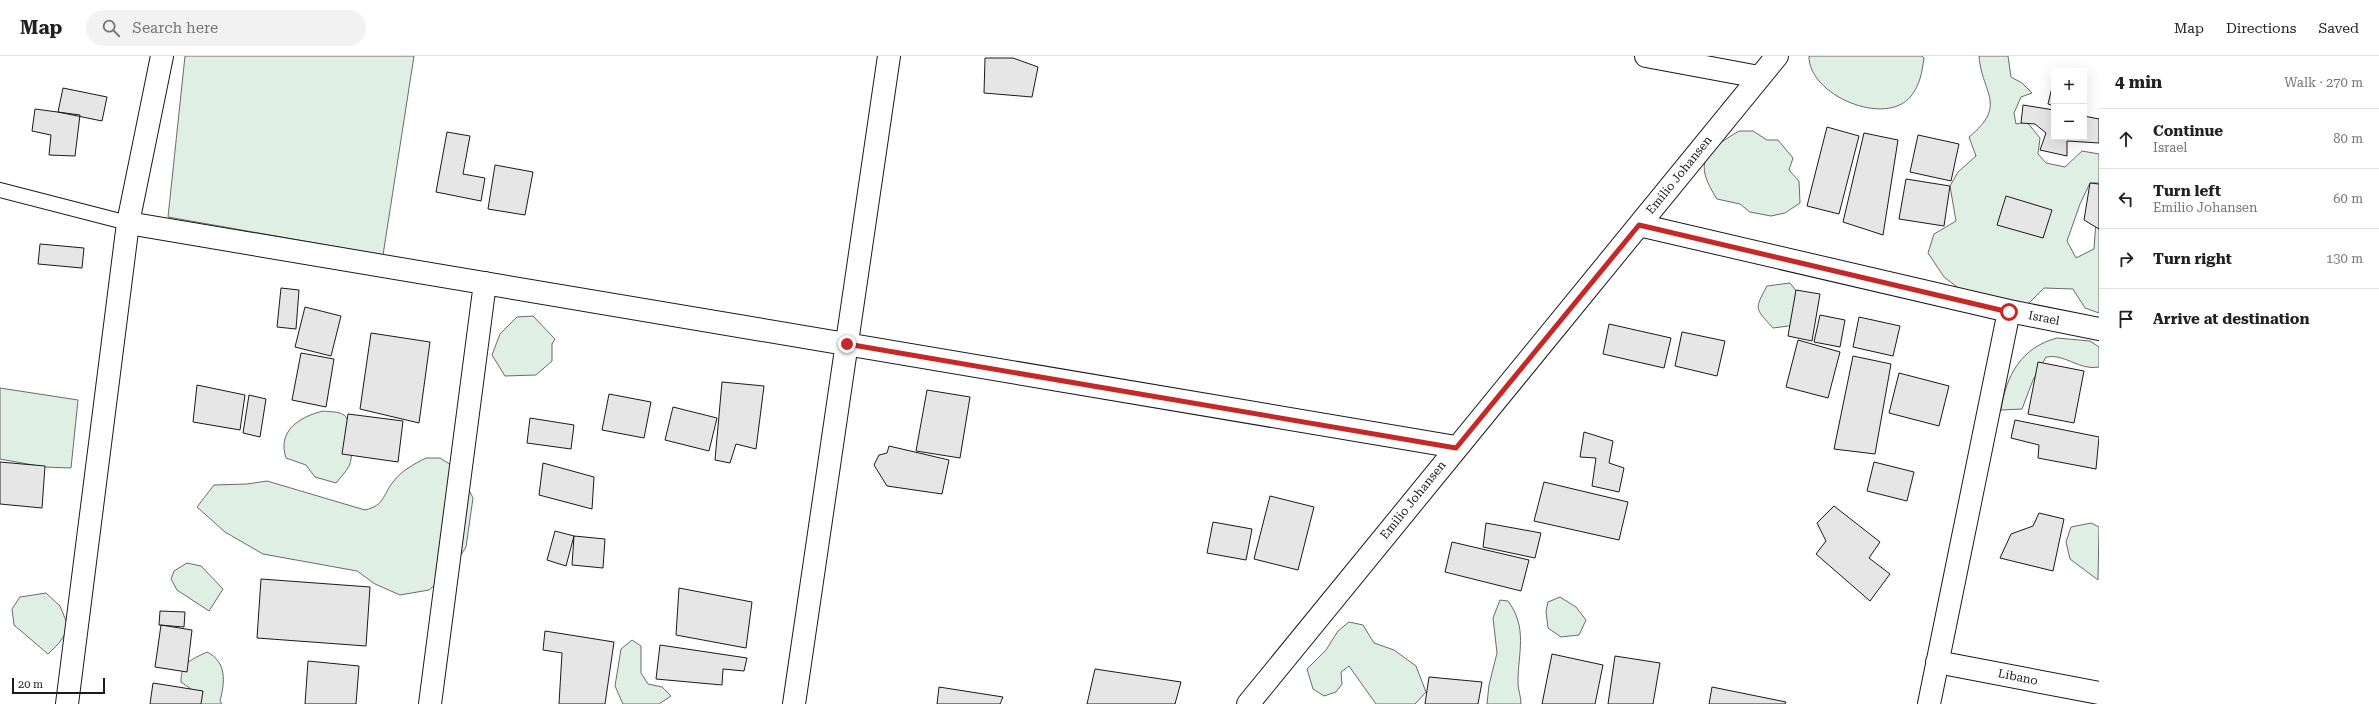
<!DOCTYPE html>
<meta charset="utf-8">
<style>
body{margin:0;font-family:"Roboto Serif",serif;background:#f2f2f2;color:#202124}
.controls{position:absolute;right:12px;top:12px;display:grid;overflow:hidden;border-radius:0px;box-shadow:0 4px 16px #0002}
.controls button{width:36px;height:36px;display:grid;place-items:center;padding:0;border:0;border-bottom:1px solid #e0e0e0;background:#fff;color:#202124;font:20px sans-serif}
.scale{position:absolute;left:12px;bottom:10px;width:93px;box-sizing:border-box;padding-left:4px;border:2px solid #1a1a1a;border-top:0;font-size:11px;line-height:14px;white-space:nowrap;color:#1a1a1a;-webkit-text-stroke:3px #fff;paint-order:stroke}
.stop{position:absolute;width:12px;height:12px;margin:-9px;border:3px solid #c62828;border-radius:50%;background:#fff}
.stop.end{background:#c62828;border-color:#fff;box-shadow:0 1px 4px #0008}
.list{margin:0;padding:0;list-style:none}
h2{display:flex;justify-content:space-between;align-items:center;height:52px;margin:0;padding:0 16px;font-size:17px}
h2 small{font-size:13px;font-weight:400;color:#757577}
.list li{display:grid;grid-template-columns:26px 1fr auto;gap:12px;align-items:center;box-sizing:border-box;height:60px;padding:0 16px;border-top:1px solid #e0e0e0}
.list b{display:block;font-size:15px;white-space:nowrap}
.list p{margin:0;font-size:13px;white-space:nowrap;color:#757577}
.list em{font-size:13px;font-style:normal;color:#757577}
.icon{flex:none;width:22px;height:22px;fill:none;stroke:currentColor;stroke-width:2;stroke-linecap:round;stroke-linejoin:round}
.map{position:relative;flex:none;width:2099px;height:648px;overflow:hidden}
header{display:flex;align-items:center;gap:24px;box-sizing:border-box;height:56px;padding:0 20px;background:#fff;border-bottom:1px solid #e0e0e0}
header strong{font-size:19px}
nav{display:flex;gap:22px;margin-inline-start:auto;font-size:14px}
.search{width:280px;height:36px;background:#f2f2f2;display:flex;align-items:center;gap:10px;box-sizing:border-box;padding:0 14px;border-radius:22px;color:#757577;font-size:15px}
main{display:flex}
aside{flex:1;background:#fff}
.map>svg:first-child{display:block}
</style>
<header>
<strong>Map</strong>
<div class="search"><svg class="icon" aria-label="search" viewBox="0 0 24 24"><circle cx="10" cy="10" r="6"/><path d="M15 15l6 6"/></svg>Search here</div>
<nav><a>Map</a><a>Directions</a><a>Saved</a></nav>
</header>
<main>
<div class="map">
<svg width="2099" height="648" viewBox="0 0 2099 648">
<rect width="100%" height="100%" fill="#fff"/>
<path fill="#e0efe3" stroke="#6a6a6a" d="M 185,0 L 414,0 L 383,199 L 168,161 Z
M 1809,0 L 1922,0 L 1924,2 C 1922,16 1920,29 1911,40 C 1886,72 1808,39 1809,0 Z
M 1979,0 L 2008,0 L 2011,21 L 2022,27 L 2032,37 L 2021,41 L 2014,57 L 2016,68 L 2027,66 L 2040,82 L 2038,98 L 2046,107 L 2065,111 L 2082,95 L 2099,98 L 2099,127 L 2090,127 L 2080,148 L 2067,185 L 2076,202 L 2094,193 L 2096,164 L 2099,162 L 2099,257 L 2085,252 L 2073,233 L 2044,232 L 2025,251 L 1974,244 L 1944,221 L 1928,197 L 1934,178 L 1956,165 L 1950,130 L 1958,116 L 1976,100 L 1969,81 C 2008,49 1982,38 1979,0 Z
M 1739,75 L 1753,75 L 1767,84 L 1778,84 L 1793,102 L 1789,114 L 1799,125 L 1800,147 L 1785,157 L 1771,160 L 1750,156 L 1740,148 L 1717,143 C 1693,106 1704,96 1739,75 Z
M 1790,227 L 1803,244 L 1796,269 L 1773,272 C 1755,252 1754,254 1767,230 Z
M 533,260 L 555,283 L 552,288 L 552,305 L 536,319 L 505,320 L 492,299 L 500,278 L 517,261 Z
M 2057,282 L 2090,285 L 2099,291 L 2099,311 C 2080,315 2064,297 2046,301 L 2033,324 L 2022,353 L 2001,354 C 2006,319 2022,291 2057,282 Z
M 0,332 L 78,344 L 71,412 L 44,411 L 0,403 Z
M 323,355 C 329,356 338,355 344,359 C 352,365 354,401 349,410 C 346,416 340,422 336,427 L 315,421 L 306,409 L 286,402 C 277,375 299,361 323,355 Z
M 426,402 L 440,402 L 459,414 L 473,442 L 466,491 L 449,517 L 429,534 L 400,539 L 375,528 L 357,515 L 263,498 L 225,476 L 197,451 L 214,429 L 247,428 L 267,425 L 365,454 C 385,449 382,440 393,426 C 401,415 414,408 426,402 Z
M 2091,467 L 2099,471 L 2098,524 L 2070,503 L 2066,486 L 2071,471 Z
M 187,507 L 201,510 L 223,533 L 209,555 L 177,534 L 171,523 L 174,515 Z
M 46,537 L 60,550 L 69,572 L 59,587 L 48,598 L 14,569 L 12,553 L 20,541 Z
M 1560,541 L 1576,551 L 1586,564 L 1579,579 L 1561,581 L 1548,572 L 1546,555 L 1548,546 Z
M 1500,544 L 1508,545 C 1528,572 1518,596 1518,627 C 1518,634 1521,640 1521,648 L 1487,648 L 1489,629 L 1497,597 L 1493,562 Z
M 1349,566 L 1363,569 L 1374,587 L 1394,594 L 1416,610 L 1426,636 L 1415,648 L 1376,648 L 1349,610 L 1341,616 L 1342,628 L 1336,636 L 1324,640 L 1313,633 L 1307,613 L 1326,594 L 1338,575 Z
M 632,584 L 641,590 L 641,617 L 648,628 L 662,631 L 671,640 L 659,648 L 623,648 L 615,630 L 621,593 Z
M 207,596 C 227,606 225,626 220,645 L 222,648 L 198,648 L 194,635 L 181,626 C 181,606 191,604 207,596 Z"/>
<path fill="#e6e6e6" stroke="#1a1a1a" d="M 985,2 L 1013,2 L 1038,11 L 1032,41 L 984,37 Z
M 2054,23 L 2054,50 L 2048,48 Z
M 63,32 L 107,41 L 102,65 L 58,56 Z
M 2023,49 L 2054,54 L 2054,81 L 2084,81 L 2084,60 L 2099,63 L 2099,87 L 2067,85 L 2067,100 L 2040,94 L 2046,77 L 2035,68 L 2021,67 Z
M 35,53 L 80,59 L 75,100 L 49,99 L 51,79 L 32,75 Z
M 1827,71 L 1859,80 L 1839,158 L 1807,150 Z
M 447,76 L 470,80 L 463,118 L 485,122 L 481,145 L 436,136 Z
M 1864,77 L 1898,84 L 1883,179 L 1843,166 Z
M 1918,79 L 1959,88 L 1951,125 L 1910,116 Z
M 495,109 L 533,116 L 525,159 L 488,153 Z
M 1906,123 L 1950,130 L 1944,170 L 1899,163 Z
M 2090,127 L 2099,128 L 2099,173 L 2084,164 Z
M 2006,140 L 2052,154 L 2043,182 L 1997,169 Z
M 40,188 L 84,192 L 82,212 L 38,208 Z
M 281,232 L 299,234 L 296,273 L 277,271 Z
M 1796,234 L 1820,238 L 1812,285 L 1788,280 Z
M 305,251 L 341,260 L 331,300 L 295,291 Z
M 1820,259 L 1845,264 L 1840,291 L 1814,286 Z
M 1859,261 L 1900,270 L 1893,300 L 1853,291 Z
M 1609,268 L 1671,282 L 1664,312 L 1603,298 Z
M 1682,276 L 1725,285 L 1717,320 L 1675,310 Z
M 371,277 L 430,286 L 419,367 L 360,353 Z
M 1798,284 L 1840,296 L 1828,342 L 1786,331 Z
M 301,297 L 334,303 L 326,351 L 292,344 Z
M 1853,300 L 1891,308 L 1875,398 L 1834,393 Z
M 2038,306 L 2084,315 L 2074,367 L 2028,358 Z
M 1899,317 L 1949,330 L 1939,370 L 1889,357 Z
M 722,326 L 764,330 L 756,393 L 736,388 L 730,407 L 715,404 Z
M 197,329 L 245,339 L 240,374 L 193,366 Z
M 927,334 L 970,341 L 960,402 L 916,395 Z
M 609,338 L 651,346 L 644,382 L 602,374 Z
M 249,339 L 266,343 L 260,381 L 243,377 Z
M 673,351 L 717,362 L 709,395 L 665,384 Z
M 348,358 L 403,365 L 398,406 L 342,398 Z
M 530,362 L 574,369 L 571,393 L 527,387 Z
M 2015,364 L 2099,381 L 2096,413 L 2038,402 L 2039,389 L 2011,382 Z
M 1584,376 L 1613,385 L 1609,407 L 1624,412 L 1619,436 L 1592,430 L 1596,402 L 1580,401 Z
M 889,390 L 949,404 L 942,438 L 887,430 L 874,409 L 879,399 L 887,397 Z
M 0,406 L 45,410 L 42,452 L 0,448 Z
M 1874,406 L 1914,416 L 1907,445 L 1867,435 Z
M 543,407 L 594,421 L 592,453 L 539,439 Z
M 1544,426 L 1628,446 L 1619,484 L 1534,465 Z
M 1270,440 L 1314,451 L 1298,514 L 1254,503 Z
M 1834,450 L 1880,486 L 1869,502 L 1890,518 L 1870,545 L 1816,498 L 1826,485 L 1817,467 Z
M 2039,457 L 2064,463 L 2053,515 L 2000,502 L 2011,478 L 2033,470 Z
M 1213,466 L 1252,473 L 1246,504 L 1207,497 Z
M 1486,467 L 1541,477 L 1535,502 L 1483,491 Z
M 555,475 L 574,480 L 566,510 L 547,504 Z
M 574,480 L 605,483 L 603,512 L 572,509 Z
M 1452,486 L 1529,504 L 1521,535 L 1445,516 Z
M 261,523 L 370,531 L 366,590 L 257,582 Z
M 679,532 L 752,546 L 746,592 L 676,579 Z
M 160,555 L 185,556 L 184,571 L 159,569 Z
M 161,569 L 192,574 L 187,616 L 155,611 Z
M 545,575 L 614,586 L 605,648 L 559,648 L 562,597 L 543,594 Z
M 660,589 L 747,602 L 744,615 L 723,613 L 722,629 L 656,623 Z
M 1552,598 L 1603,609 L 1595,648 L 1542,648 Z
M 1615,600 L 1660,607 L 1653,648 L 1608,648 Z
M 308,605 L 359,610 L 356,648 L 305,648 Z
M 1095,613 L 1181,626 L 1175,648 L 1087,648 Z
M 1429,621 L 1482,626 L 1478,648 L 1425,648 Z
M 153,627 L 203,635 L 201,648 L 150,648 Z
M 939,631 L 1003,641 L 1000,648 L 937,648 Z
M 1712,631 L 1786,646 L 1785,648 L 1709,648 Z"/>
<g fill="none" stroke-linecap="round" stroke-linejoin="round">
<defs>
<path id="lane" d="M 0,134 L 128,167"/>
<path id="street" d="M 1646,0 L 1759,21
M 128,167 L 1456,391
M 1639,169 L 2009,255 L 2099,273
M 1937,606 L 2099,637
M 67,648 L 128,167 L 162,0
M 430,648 L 485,227
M 794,648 L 889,0
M 1248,648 L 1777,0
M 1929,648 L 2009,255"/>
</defs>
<use href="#lane" stroke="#1a1a1a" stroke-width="16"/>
<use href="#street" stroke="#1a1a1a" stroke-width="24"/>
<use href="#lane" stroke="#fff" stroke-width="14"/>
<use href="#street" stroke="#fff" stroke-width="22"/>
</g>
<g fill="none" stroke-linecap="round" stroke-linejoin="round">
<path stroke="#c62828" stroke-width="5" d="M 847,288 L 1456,392 L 1639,169 L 2009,256"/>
</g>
<g text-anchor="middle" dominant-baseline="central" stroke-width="3" stroke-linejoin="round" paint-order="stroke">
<g font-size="12" fill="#1a1a1a" stroke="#fff">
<text transform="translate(1679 119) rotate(-51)">Emilio Johansen</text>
<text transform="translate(2044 262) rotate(11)">Israel</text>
<text transform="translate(1413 444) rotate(-51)">Emilio Johansen</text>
<text transform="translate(2018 621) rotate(11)">Libano</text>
</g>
</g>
</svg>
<div class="controls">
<button>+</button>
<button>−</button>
</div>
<div class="scale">20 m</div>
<div class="stop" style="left:2009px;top:256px"></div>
<div class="stop end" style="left:847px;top:288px"></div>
</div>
<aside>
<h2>4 min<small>Walk · 270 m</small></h2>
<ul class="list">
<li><svg class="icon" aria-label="ahead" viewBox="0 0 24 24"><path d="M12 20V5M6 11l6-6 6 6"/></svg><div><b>Continue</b><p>Israel</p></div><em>80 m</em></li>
<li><svg class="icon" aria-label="left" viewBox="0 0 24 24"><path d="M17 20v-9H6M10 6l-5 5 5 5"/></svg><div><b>Turn left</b><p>Emilio Johansen</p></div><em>60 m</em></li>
<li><svg class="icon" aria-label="right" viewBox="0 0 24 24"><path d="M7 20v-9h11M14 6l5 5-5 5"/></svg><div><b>Turn right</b></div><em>130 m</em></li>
<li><svg class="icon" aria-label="arrive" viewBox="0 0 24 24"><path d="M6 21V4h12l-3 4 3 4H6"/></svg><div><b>Arrive at destination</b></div></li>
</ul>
</aside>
</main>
